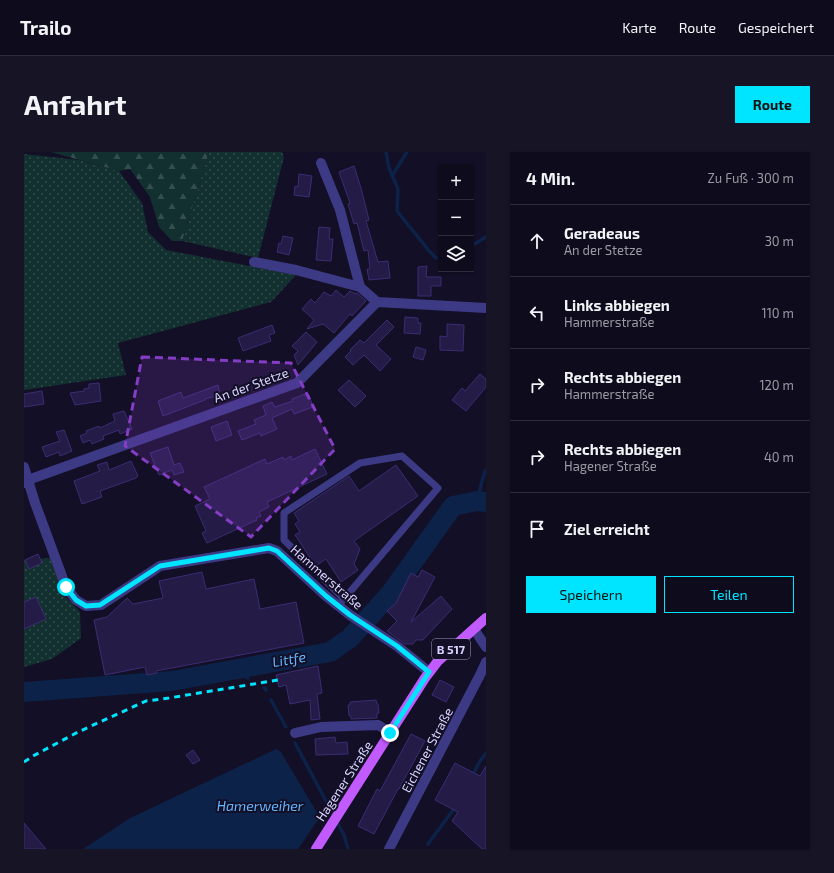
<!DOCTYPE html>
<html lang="de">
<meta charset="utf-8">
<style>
body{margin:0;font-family:"Exo 2",sans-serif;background:#171425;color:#f1f3f6}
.controls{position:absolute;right:12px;top:12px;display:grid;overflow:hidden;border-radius:0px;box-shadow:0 1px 3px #0004}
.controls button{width:36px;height:36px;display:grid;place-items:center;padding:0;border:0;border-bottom:1px solid #2e2b3b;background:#0e0b1c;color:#f1f3f6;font:20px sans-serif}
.stop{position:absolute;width:12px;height:12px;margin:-9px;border:3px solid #00e5ff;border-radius:50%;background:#fff}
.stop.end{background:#00e5ff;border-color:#fff;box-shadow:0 1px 4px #0008}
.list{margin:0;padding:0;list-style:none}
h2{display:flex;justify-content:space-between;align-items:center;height:52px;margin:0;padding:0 16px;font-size:17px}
h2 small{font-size:13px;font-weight:400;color:#9b9ba3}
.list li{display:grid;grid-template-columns:26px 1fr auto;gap:12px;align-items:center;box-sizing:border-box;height:72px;padding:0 16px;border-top:1px solid #2e2b3b}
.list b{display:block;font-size:15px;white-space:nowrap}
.list p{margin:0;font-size:13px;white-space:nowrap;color:#9b9ba3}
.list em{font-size:13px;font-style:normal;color:#9b9ba3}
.actions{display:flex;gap:8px;padding:12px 16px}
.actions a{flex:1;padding:9px 0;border:1px solid #00e5ff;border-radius:0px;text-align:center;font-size:14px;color:#00e5ff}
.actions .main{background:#00e5ff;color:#111}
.icon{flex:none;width:22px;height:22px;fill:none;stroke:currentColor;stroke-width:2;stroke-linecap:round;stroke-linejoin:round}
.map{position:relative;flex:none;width:462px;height:697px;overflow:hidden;border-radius:0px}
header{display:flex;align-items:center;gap:24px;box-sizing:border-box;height:56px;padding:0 20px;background:#0e0b1c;border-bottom:1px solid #2e2b3b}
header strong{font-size:19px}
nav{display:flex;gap:22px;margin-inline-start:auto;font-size:14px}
.intro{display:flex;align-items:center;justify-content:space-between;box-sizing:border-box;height:96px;padding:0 24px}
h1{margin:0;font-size:28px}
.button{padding:10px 18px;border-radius:0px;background:#00e5ff;color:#111;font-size:14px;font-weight:700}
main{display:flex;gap:24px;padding:0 24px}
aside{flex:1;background:#0e0b1c;border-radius:0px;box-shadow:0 1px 3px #0004}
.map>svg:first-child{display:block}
</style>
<header>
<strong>Trailo</strong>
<nav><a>Karte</a><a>Route</a><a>Gespeichert</a></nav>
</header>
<div class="intro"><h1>Anfahrt</h1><a class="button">Route</a></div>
<main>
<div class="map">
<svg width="462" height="697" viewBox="0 0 462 697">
<defs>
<pattern id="grass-dots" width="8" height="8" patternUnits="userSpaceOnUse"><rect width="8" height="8" fill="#12302f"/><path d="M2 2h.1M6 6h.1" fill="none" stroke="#344d4e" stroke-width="1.8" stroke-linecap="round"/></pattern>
<pattern id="forest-firs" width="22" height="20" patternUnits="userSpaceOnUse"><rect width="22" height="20" fill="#12302f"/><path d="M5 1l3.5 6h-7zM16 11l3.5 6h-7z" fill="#344d4e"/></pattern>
</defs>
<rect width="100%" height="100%" fill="#130f26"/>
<path fill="url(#grass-dots)" d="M 185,0 L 258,0 L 260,5 L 234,106 L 158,89 Z
M 0,2 L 55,8 L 95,19 L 118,51 L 124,80 L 142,98 L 272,123 L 247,150 L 94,191 L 102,223 L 0,238 Z
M 26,406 L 41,444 L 56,460 L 57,486 L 28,507 L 0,515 L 0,408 Z"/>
<path fill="url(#forest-firs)" d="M 27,0 L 185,0 L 158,89 L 148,89 L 135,75 L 126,45 L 106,17 L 95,19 Z"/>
<path fill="#0c2248" d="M 252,597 L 257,600 L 295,664 L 294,668 L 274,697 L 59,697 L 106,666 Z"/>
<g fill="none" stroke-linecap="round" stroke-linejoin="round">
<path stroke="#0c2248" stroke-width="3.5" d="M 362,0 L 365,16 L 374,37 L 373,59 L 406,100 L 412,106 L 417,106
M 368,24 L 383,0
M 447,94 L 462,85
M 453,349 L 460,322 L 462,318
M 210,517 L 224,526
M 240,536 L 242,538
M 247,548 L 262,575
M 271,591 L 320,683 L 324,697
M 448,624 L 456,609 L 462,601
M 404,692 L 432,654"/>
<path stroke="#0c2248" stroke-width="20" d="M 0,540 L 148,529 L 306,500 L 326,486 L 366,442 L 429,354 L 453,349 L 462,350"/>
</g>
<path fill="#241b47" stroke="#3b2d73" d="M 330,14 L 337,36 L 345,68 L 342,69 L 354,110 L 364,109 L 366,126 L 345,128 L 343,117 L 346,117 L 344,98 L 340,99 L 333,71 L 330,72 L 324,52 L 326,51 L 315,20 Z
M 275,22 L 288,24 L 285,45 L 270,43 L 271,34 L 274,35 Z
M 295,75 L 306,76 L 305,87 L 309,87 L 307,109 L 292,108 Z
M 259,84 L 269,86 L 265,103 L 253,100 L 255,91 L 257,92 Z
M 403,114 L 402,125 L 417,125 L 417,134 L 407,134 L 407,144 L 394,144 L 394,115 Z
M 312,138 L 320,145 L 326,139 L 332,142 L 333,141 L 342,149 L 328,164 L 326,162 L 310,181 L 299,172 L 283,177 L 290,168 L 278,157 L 287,147 L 291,151 L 300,140 L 307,144 Z
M 381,165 L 394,166 L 394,171 L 397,171 L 396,182 L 380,181 Z
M 363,168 L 370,175 L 352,193 L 367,207 L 356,219 L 340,203 L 329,213 L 321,205 L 327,199 L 326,198 L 336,188 L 340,191 Z
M 423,172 L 440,173 L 439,199 L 416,198 L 416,184 L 423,185 Z
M 248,173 L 251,181 L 245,183 L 247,189 L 219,199 L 214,186 Z
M 282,180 L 293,190 L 274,213 L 270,203 L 274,199 L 268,194 Z
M 392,195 L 402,198 L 399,208 L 389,205 Z
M 456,222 L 462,227 L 462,235 L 442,259 L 428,248 L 438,236 L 441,239 Z
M 325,228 L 342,244 L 331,255 L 314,238 Z
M 75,231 L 77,249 L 51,253 L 46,241 L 60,239 L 60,237 L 65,236 L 65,232 Z
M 194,233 L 196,243 L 181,247 L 181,248 L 139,264 L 134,249 L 157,240 L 159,246 Z
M 18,239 L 20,252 L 0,255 L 0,242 Z
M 281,242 L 281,244 L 285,243 L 289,255 L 270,262 L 268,257 L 248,266 L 253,277 L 237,284 L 236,281 L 218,288 L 214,279 L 232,272 L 230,268 L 242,263 L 239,254 L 248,250 L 251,255 L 269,249 L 268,247 Z
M 100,259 L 108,277 L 96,282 L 95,278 L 79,284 L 80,287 L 68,292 L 66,288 L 59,291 L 56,284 L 63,281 L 62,279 L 75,274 L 76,276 L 91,269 L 89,262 Z
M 203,269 L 208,283 L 192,289 L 187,275 Z
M 40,278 L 48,299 L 36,304 L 35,300 L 22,305 L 18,295 L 36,289 L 32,280 Z
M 144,295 L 150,313 L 156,311 L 160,320 L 150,323 L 148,318 L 135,323 L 126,301 Z
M 291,297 L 303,322 L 243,350 L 245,355 L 235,360 L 237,364 L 232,366 L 233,368 L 183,391 L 178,381 L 182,379 L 171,354 L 186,347 L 180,335 L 241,307 L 243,312 L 259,305 L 260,308 L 267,304 L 268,308 Z
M 107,309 L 114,324 L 112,326 L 76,339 L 78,345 L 58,352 L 50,329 L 76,319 L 73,313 L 83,310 L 85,318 Z
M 372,313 L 394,344 L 330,389 L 336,397 L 330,412 L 334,418 L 317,430 L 302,407 L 293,413 L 289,410 L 271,383 L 276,380 L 271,372 L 275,369 L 270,361 L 325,324 L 335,339 Z
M 14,402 L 18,411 L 5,417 L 1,408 Z
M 398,418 L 411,425 L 387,470 L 417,444 L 428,457 L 399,488 L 392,488 L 389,492 L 381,492 L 363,479 L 373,469 L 363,459 L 372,451 L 387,421 L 394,425 Z
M 178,420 L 182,437 L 230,427 L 236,457 L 272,450 L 280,491 L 132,519 L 133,521 L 123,523 L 121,515 L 81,523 L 70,468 L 83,465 L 103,446 L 109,452 L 139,446 L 135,429 Z
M 12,445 L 22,467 L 0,477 L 0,450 Z
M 294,514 L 298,541 L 293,542 L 296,567 L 287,568 L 286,548 L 266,552 L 262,533 L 255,535 L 252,523 Z
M 416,528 L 430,535 L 422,550 L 408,543 Z
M 352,548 L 353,552 L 354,552 L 355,561 L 353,561 L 353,566 L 327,567 L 327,564 L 325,564 L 324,553 L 326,553 L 326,550 Z
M 387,582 L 401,589 L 375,637 L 374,637 L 350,682 L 334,674 L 353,637 L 356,639 Z
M 311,585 L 312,591 L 323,590 L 324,602 L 292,603 L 291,587 Z
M 169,598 L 176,608 L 169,612 L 162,603 Z
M 431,611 L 456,624 L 462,614 L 462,697 L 458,697 L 428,669 L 434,660 L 411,648 Z
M 0,671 L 22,697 L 0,697 Z"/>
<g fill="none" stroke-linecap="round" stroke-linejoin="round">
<path stroke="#3d3a85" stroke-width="7" d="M 314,453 L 320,447 L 414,336 L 378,304 L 336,311 L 260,361 L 260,388 L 320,447"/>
<path stroke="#3d3a85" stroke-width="10" d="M 297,11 L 316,58 L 336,135 L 353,150
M 230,110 L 272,118 L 336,135
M 0,315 L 4,328 L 0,331
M 450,477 L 462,495
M 405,520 L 373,494 L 326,463 L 302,444 L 253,399 L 245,396 L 136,414 L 77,453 L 62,454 L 52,448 L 42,435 L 11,351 L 4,328 L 273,231 L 353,150 L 462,156
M 271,581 L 297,575 L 354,573 L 367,581
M 365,697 L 456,523 L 462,510"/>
<path stroke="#c25bff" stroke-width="10" d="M 292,697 L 401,526 L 414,509 L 462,466"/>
<path stroke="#00e5ff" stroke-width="3" stroke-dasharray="6 5" stroke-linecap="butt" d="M 0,610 L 9,604 L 54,580 L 122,549 L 145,546 L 254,528"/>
</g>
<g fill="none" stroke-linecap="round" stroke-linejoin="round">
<path stroke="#00e5ff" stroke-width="5" d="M 42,435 L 52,448 L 62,454 L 76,453 L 136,414 L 245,396 L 253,399 L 302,444 L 326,463 L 373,494 L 405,520 L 366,581"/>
</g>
<path fill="#843dc5" fill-opacity="0.2" stroke="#843dc5" stroke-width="3" stroke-dasharray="8 5" stroke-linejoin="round" d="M 118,205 L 267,211 L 311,297 L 227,385 L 101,294 Z"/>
<g text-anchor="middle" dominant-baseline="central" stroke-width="4" stroke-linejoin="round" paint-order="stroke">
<rect fill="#130f26" stroke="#9e99be" stroke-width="1" x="408" y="487" width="38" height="20" rx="3"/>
<g font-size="12" font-weight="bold" fill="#d9d4ff">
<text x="427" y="497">B 517</text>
</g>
<g font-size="13" fill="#d9d4ff" stroke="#130f26">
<text transform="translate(227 233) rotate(-20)">An der Stetze</text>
<text transform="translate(303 425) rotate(41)">Hammerstraße</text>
<text transform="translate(403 598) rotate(-62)">Eichener Straße</text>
<text transform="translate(320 629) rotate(-57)">Hagener Straße</text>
</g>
<g font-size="14" font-style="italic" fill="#62b6ff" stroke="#130f26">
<text transform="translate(265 507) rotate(-10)">Littfe</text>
<text x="236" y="653">Hamerweiher</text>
</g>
</g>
</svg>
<div class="controls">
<button>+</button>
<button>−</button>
<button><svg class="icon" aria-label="layers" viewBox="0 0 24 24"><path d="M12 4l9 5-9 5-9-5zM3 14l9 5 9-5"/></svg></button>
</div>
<div class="stop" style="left:42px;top:435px"></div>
<div class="stop end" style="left:366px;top:581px"></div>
</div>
<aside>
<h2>4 Min.<small>Zu Fuß · 300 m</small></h2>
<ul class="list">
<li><svg class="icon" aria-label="ahead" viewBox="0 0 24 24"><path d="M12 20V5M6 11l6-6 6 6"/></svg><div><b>Geradeaus</b><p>An der Stetze</p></div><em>30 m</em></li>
<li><svg class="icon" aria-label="left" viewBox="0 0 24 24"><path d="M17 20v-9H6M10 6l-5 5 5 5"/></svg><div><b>Links abbiegen</b><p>Hammerstraße</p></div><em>110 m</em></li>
<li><svg class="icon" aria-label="right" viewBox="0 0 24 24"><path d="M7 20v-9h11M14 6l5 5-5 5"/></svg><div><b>Rechts abbiegen</b><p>Hammerstraße</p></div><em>120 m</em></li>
<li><svg class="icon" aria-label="right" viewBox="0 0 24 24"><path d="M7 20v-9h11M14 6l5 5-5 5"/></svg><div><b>Rechts abbiegen</b><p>Hagener Straße</p></div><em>40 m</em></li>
<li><svg class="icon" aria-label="arrive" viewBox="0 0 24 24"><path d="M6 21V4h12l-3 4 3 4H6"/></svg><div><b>Ziel erreicht</b></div></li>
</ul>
<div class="actions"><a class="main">Speichern</a><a>Teilen</a></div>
</aside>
</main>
